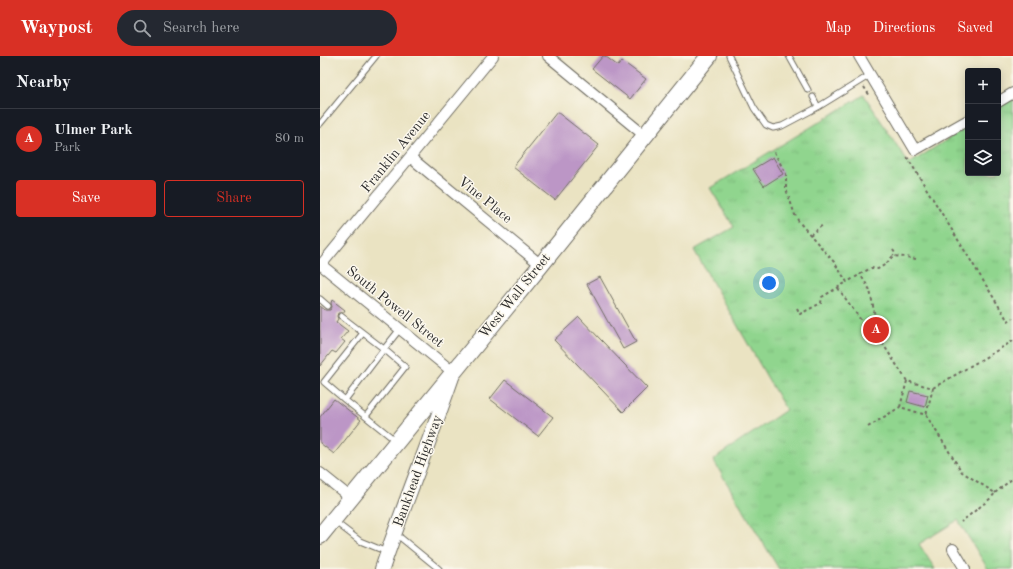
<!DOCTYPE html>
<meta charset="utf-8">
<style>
body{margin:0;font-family:"Old Standard TT",serif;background:#242831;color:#f1f3f6}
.controls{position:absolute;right:12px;top:12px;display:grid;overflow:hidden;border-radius:4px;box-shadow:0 2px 10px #0003}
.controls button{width:36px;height:36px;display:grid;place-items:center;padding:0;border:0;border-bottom:1px solid #363941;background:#171b24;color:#f1f3f6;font:20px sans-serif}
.you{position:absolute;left:449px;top:227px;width:14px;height:14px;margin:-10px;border:3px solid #fff;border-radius:50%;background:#1a73e8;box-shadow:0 0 0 6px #1a73e833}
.badge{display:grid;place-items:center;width:26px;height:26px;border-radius:50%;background:#d93025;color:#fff;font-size:13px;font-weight:700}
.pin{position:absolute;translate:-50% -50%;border:2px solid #fff;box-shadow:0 1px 4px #0006}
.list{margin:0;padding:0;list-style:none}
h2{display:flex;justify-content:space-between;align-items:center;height:52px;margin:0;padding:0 16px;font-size:17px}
h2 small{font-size:13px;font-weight:400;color:#9ea1a6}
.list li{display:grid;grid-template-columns:26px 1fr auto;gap:12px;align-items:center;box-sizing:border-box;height:60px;padding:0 16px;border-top:1px solid #363941}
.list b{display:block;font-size:15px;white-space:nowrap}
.list p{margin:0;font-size:13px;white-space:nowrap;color:#9ea1a6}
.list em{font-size:13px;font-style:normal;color:#9ea1a6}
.actions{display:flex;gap:8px;padding:12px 16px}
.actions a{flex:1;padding:9px 0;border:1px solid #d93025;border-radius:4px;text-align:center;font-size:14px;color:#d93025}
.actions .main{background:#d93025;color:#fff}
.icon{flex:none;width:22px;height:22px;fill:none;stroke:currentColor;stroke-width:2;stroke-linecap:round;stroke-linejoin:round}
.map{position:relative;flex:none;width:693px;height:513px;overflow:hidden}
header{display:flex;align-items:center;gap:24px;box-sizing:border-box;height:56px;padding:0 20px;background:#d93025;color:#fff}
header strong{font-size:19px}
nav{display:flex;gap:22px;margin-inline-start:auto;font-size:14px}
.search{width:280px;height:36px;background:#242831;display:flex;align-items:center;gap:10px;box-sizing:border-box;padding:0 14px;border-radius:22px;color:#9ea1a6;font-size:15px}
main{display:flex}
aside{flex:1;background:#171b24}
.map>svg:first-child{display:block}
</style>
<header>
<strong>Waypost</strong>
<div class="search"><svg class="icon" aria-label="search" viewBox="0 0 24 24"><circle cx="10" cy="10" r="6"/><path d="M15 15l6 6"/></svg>Search here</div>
<nav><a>Map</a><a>Directions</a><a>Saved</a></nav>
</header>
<main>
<aside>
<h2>Nearby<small></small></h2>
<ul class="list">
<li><span class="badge">A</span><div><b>Ulmer Park</b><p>Park</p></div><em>80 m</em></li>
</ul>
<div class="actions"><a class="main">Save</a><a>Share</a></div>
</aside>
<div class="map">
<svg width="693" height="513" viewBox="0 0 693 513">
<defs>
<pattern id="park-tufts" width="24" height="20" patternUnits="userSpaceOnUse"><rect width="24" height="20" fill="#90d58e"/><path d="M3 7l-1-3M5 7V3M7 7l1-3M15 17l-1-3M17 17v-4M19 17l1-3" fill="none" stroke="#7cb77b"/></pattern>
</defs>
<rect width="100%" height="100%" fill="#fbf7ec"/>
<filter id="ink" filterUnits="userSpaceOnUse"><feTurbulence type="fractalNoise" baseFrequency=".025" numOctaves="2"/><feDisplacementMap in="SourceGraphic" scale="8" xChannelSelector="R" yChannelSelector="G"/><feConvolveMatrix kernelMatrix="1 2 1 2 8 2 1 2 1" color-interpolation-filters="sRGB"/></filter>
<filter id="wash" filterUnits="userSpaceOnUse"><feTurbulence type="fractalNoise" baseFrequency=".012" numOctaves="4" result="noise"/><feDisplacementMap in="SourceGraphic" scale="16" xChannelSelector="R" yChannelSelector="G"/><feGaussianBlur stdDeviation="0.9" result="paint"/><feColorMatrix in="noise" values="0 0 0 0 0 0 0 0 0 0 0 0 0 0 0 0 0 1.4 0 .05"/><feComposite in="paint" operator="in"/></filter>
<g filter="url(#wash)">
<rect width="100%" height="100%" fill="#eae3c2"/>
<path fill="url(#park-tufts)" stroke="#5e805c" d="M 544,39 L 589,108 L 648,70 L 648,117 L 678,117 L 678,51 L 693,42 L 693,513 L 668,513 L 638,464 L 599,488 L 615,513 L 459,513 L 393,404 L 466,354 L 374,194 L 414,171 L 390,132 Z"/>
<g id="blocks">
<path fill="#bc96c6" d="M 283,0 L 285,0 L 298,10 L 302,5 L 326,23 L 310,43 L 272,13 Z
M 237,56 L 279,89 L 235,144 L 193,111 Z
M 453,101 L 463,118 L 444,130 L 433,113 Z
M 280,221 L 316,286 L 303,293 L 267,228 Z
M 12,244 L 25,254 L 23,257 L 18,257 L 17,260 L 18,263 L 16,266 L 28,275 L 21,283 L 25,286 L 16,297 L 12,295 L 0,310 L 0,250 L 5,254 L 10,254 L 12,251 L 11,247 Z
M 259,261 L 327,332 L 303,356 L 234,284 Z
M 185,324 L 233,361 L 218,380 L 170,343 Z
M 590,335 L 608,339 L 605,351 L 587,346 Z
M 14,343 L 41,364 L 14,398 L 0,387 L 0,361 Z"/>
</g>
</g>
<g filter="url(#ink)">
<use href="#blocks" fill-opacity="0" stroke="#6e6b60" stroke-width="1"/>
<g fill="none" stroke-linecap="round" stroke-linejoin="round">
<defs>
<path id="lane" d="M 409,0 L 434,52 L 446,69 L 453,72 L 462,70 L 498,51
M 469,0 L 488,34
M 493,41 L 498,51 L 550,19
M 0,68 L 56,0
M 0,243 L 8,250
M 21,260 L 64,293 L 80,273
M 25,344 L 4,326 L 43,277
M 46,360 L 85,311 L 64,293 L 25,344 L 76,385
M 14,465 L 40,485 L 67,496
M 75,481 L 81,482 L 119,513"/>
<path id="street" d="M 228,0 L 324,79
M 539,0 L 595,94 L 648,64
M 678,46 L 693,37
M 90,101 L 221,209
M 0,208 L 133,316
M 1,209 L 173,0
M 0,417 L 31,442
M 633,493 L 645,513"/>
<path id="secondary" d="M 62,513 C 84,448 110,385 132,321"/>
<path id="primary" d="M 0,480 L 221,209 L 389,0"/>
</defs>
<use href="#lane" stroke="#6e6b60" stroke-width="7"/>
<use href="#street" stroke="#6e6b60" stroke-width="12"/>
<use href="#secondary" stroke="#6e6b60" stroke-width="16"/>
<use href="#primary" stroke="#6e6b60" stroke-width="18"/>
<path stroke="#6e6b60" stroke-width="2" stroke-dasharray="3 3" stroke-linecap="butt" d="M 544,31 L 550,40
M 454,96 L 466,118 L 466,133 L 475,159 L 479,166 L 514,206 L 527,226 L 551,212 L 558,213 L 566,208 L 573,200 L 586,201 L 596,203
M 587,101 L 688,265 L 693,262
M 490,179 L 504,168
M 573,194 L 575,197 L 573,200
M 518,232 L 545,270 L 559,282 L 550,234 L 540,218
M 477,252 L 480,258 L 501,247 L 502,241 L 527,226
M 559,282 L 587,325 L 613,332 L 606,359
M 587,325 L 580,351 L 606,359 L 642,416 L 675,437 L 671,442 L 641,466
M 613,332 L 693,285
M 548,371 L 580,351
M 675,437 L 693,422"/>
<use href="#lane" stroke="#fff" stroke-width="5"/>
<use href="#street" stroke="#fff" stroke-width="10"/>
<use href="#secondary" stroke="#fff" stroke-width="14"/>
<use href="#primary" stroke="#fff" stroke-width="16"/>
</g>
</g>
<g text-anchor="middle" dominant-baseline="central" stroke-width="3" stroke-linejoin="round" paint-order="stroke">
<g font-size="14" fill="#2b2b2b" stroke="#fbf7ec">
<text transform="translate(76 96) rotate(-51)">Franklin Avenue</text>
<text transform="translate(165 144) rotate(39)">Vine Place</text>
<text transform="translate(195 240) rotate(-51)">West Wall Street</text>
<text transform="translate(75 251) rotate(39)">South Powell Street</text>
<text transform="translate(98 415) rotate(-70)">Bankhead Highway</text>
</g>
</g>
</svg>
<div class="controls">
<button>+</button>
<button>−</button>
<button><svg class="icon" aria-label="layers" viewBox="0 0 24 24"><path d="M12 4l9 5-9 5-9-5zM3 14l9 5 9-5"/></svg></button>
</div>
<div class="you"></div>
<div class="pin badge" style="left:556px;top:274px">A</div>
</div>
</main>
